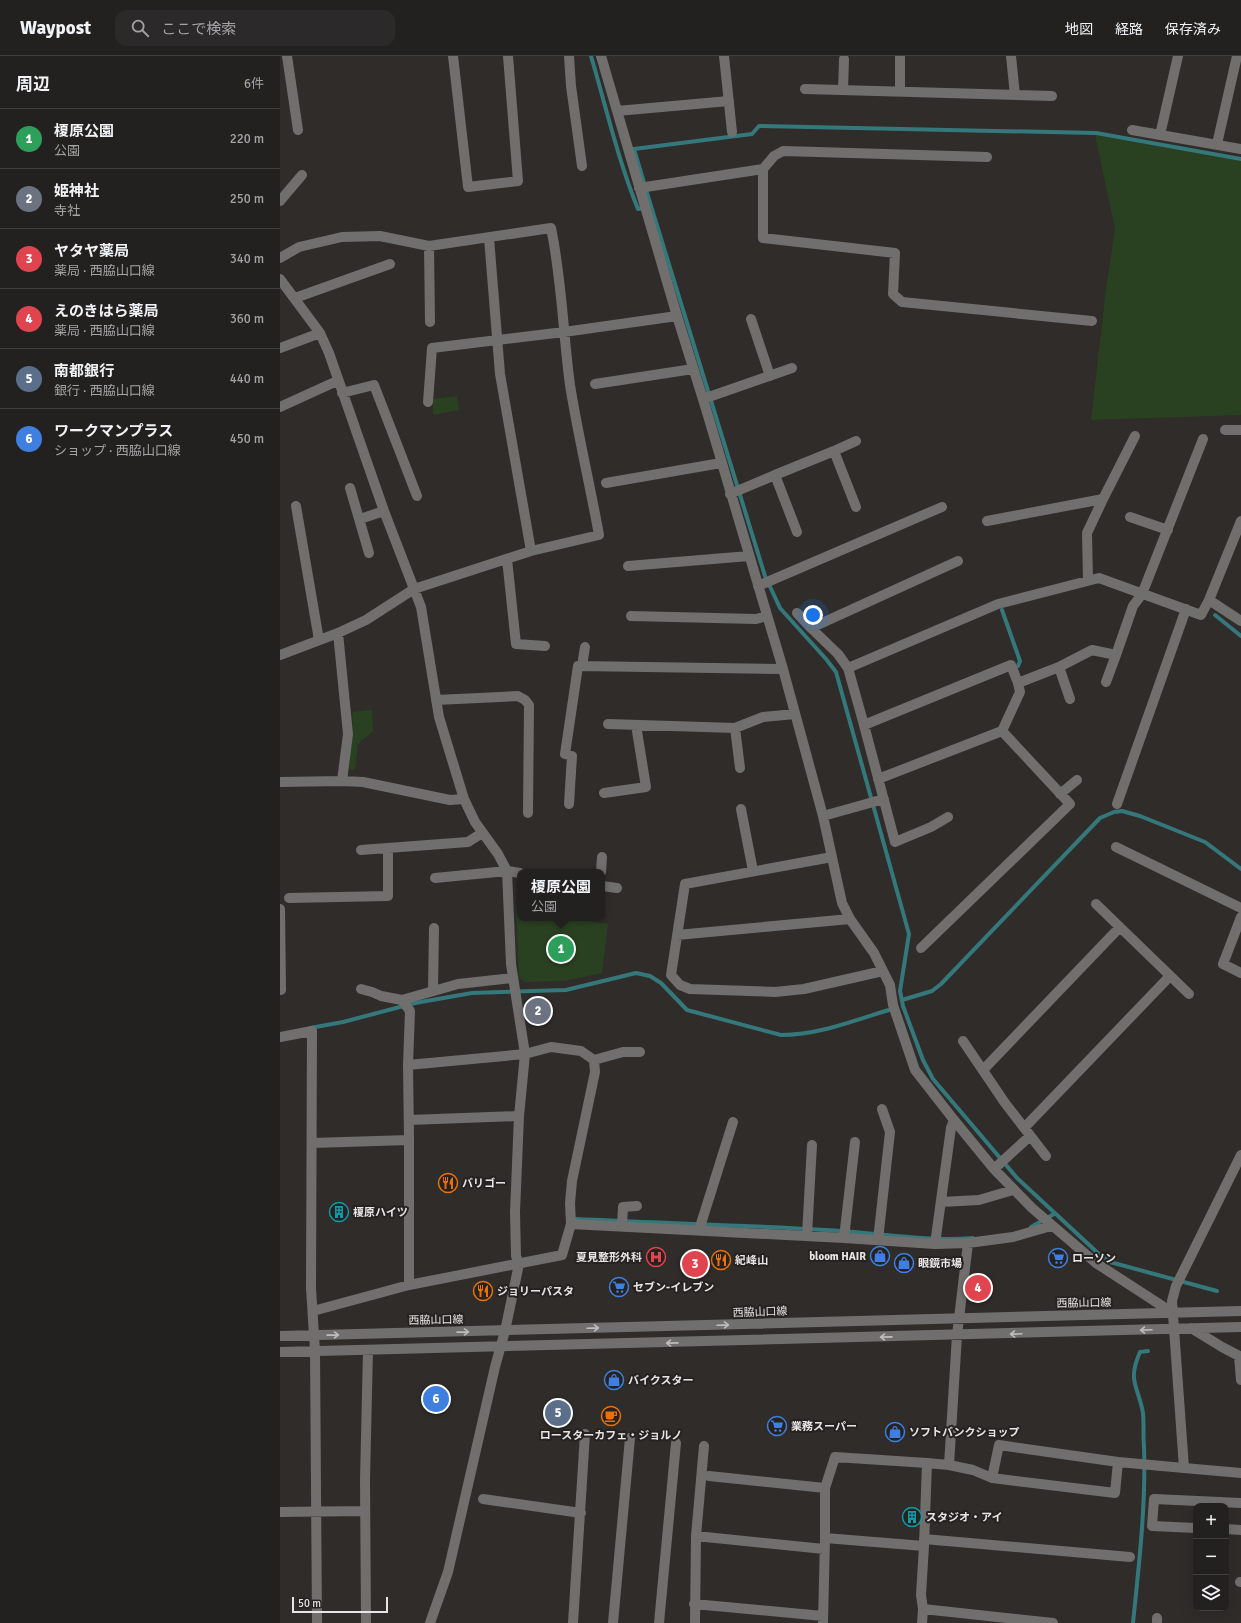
<!DOCTYPE html>
<html lang="ja">
<meta charset="utf-8">
<style>
body{margin:0;font-family:Signika,"Noto Sans JP",sans-serif;background:#2b2929;color:#f1f3f6}
.controls{position:absolute;right:12px;bottom:12px;display:grid;overflow:hidden;border-radius:8px;box-shadow:0 4px 16px #0002}
.controls button{width:36px;height:36px;display:grid;place-items:center;padding:0;border:0;border-bottom:1px solid #403e3e;background:#232120;color:#f1f3f6;font:20px sans-serif}
.scale{position:absolute;left:12px;bottom:10px;width:96px;box-sizing:border-box;padding-left:4px;border:2px solid #e7e5e4;border-top:0;font-size:11px;line-height:14px;white-space:nowrap;color:#e7e5e4;-webkit-text-stroke:3px #252220;paint-order:stroke}
.you{position:absolute;left:533px;top:559px;width:14px;height:14px;margin:-10px;border:3px solid #fff;border-radius:50%;background:#1a73e8;box-shadow:0 0 0 6px #1a73e833}
.badge{display:grid;place-items:center;width:26px;height:26px;border-radius:50%;background:#a4c825;color:#fff;font-size:13px;font-weight:700}
.pin{position:absolute;translate:-50% -50%;border:2px solid #fff;box-shadow:0 1px 4px #0006}
.popup{position:absolute;left:237px;top:813px;width:88px;height:52px;box-sizing:border-box;display:grid;place-content:center;border-radius:8px;background:#232120;filter:drop-shadow(0 1px 3px #0005);font-size:13px;white-space:nowrap;color:#a3a3a5}
.popup b{font-size:15px;color:#f1f3f6}
.popup::after{content:'';position:absolute;left:50%;top:100%;margin-left:-8px;border:8px solid transparent;border-top-color:#232120}
.list{margin:0;padding:0;list-style:none}
h2{display:flex;justify-content:space-between;align-items:center;height:52px;margin:0;padding:0 16px;font-size:17px}
h2 small{font-size:13px;font-weight:400;color:#a3a3a5}
.list li{display:grid;grid-template-columns:26px 1fr auto;gap:12px;align-items:center;box-sizing:border-box;height:60px;padding:0 16px;border-top:1px solid #403e3e}
.list b{display:block;font-size:15px;white-space:nowrap}
.list p{margin:0;font-size:13px;white-space:nowrap;color:#a3a3a5}
.list em{font-size:13px;font-style:normal;color:#a3a3a5}
.icon{flex:none;width:22px;height:22px;fill:none;stroke:currentColor;stroke-width:2;stroke-linecap:round;stroke-linejoin:round}
.map{position:relative;flex:none;width:961px;height:1567px;overflow:hidden}
header{display:flex;align-items:center;gap:24px;box-sizing:border-box;height:56px;padding:0 20px;background:#232120;border-bottom:1px solid #403e3e}
header strong{font-size:19px}
nav{display:flex;gap:22px;margin-inline-start:auto;font-size:14px}
.search{width:280px;height:36px;background:#2b2929;display:flex;align-items:center;gap:10px;box-sizing:border-box;padding:0 14px;border-radius:12px;color:#a3a3a5;font-size:15px}
main{display:flex}
aside{flex:1;background:#232120}
.map>svg:first-child{display:block}
</style>
<header>
<strong>Waypost</strong>
<div class="search"><svg class="icon" aria-label="search" viewBox="0 0 24 24"><circle cx="10" cy="10" r="6"/><path d="M15 15l6 6"/></svg>ここで検索</div>
<nav><a>地図</a><a>経路</a><a>保存済み</a></nav>
</header>
<main>
<aside>
<h2>周辺<small>6件</small></h2>
<ul class="list">
<li><span class="badge" style="background:#2e9e5b">1</span><div><b>榎原公園</b><p>公園</p></div><em>220 m</em></li>
<li><span class="badge" style="background:#6b7280">2</span><div><b>姫神社</b><p>寺社</p></div><em>250 m</em></li>
<li><span class="badge" style="background:#e0444e">3</span><div><b>ヤタヤ薬局</b><p>薬局 · 西脇山口線</p></div><em>340 m</em></li>
<li><span class="badge" style="background:#e0444e">4</span><div><b>えのきはら薬局</b><p>薬局 · 西脇山口線</p></div><em>360 m</em></li>
<li><span class="badge" style="background:#5c6f8a">5</span><div><b>南都銀行</b><p>銀行 · 西脇山口線</p></div><em>440 m</em></li>
<li><span class="badge" style="background:#3f7fe0">6</span><div><b>ワークマンプラス</b><p>ショップ · 西脇山口線</p></div><em>450 m</em></li>
</ul>
</aside>
<div class="map">
<svg width="961" height="1567" viewBox="0 0 961 1567">
<rect width="100%" height="100%" fill="#2f2c2a"/>
<path fill="#294121" d="M 815,79 L 961,105 L 961,359 L 811,364 L 826,233 L 835,173 Z
M 177,340 L 179,354 L 153,359 L 153,343 Z
M 92,654 L 93,675 L 78,688 L 75,714 L 69,713 L 73,676 L 72,656 Z
M 236,854 L 240,855 L 240,862 L 286,862 L 328,868 L 322,917 L 285,925 L 245,926 L 239,921 Z"/>
<g fill="none" stroke-linecap="round" stroke-linejoin="round">
<path stroke="#35787c" stroke-width="4" d="M 311,0 C 326,51 338,104 358,153 L 371,150 L 485,520 L 500,552 L 546,603 L 556,616 L 629,878 L 620,935 L 623,950 L 643,1004 L 653,1023 L 737,1122 L 820,1199 L 830,1206 L 937,1235
M 371,150 L 354,93 L 472,78 L 479,70 L 816,77 L 961,103
M 722,554 L 740,605 L 738,610
M 935,559 L 961,580
M 622,944 L 652,935 L 661,928 L 820,762 L 834,756 L 842,755 L 860,760 L 925,786 L 961,813
M 30,972 L 63,966 L 135,947 L 192,937 L 286,934 L 356,917 L 370,920 L 381,927 L 407,954 L 501,979 C 540,979 578,963 615,952
M 296,1163 C 379,1167 462,1169 545,1174 C 594,1176 644,1186 693,1182
M 751,1171 L 774,1158
M 853,1567 C 859,1508 866,1450 864,1391 C 863,1380 864,1368 863,1357 C 858,1329 847,1326 860,1296 L 868,1295"/>
<path stroke="#716f6e" stroke-width="10" d="M 7,0 L 18,74
M 173,0 L 188,131 L 238,125 L 228,0
M 289,0 L 291,30 L 302,110
M 321,0 L 397,260 L 426,353 L 503,613 L 543,760 L 562,847 L 570,863 L 594,897 L 610,929 L 613,949 L 635,1014 L 674,1064 L 714,1113 L 752,1152 L 816,1207 L 893,1257
M 444,0 L 452,76
M 731,0 L 735,39
M 525,33 L 772,40
M 563,34 L 564,3
M 620,35 L 620,0
M 337,55 L 449,45
M 852,74 L 961,93
M 880,79 L 898,0
M 937,88 L 957,0
M 483,113 L 494,100 L 503,95 L 707,101
M 359,132 L 483,113 L 483,182 L 615,197 L 613,238 L 622,246 L 812,265
M 0,145 L 22,119
M 209,182 L 220,318 L 251,495
M 149,190 L 150,266
M 0,202 L 19,191 L 62,181 L 100,180 L 149,190 L 271,172 C 282,224 283,277 290,329 C 298,379 310,429 319,479 L 251,495 L 134,533 L 86,564 L 58,577 L 0,599
M 0,223 L 40,277 L 0,292
M 15,242 L 110,208
M 471,263 L 490,320
M 40,277 L 49,297 L 104,455 L 141,551 L 159,661 L 184,743 L 195,766 L 218,798 L 227,815 L 231,908 L 245,998 L 239,1060 L 235,1156 L 236,1200 L 239,1208 L 225,1275 L 215,1311 L 168,1516 L 150,1567
M 315,328 L 413,313
M 62,337 L 94,329 L 137,440
M 423,343 L 512,312
M 148,346 L 152,292 L 284,276 L 397,260
M 0,351 L 57,325
M 945,374 L 961,374
M 576,385 L 554,395 L 576,451
M 326,427 L 441,407
M 70,432 L 89,497
M 450,438 L 495,419
M 16,450 L 39,584
M 850,461 L 888,474
M 80,463 L 104,455
M 707,465 L 823,443 L 855,380
M 517,476 L 495,419 L 554,395
M 227,503 L 236,588 L 265,590
M 678,505 L 531,572 L 558,598 L 568,612 L 718,548 L 819,522 L 921,559 L 929,544 L 961,465
M 348,510 L 469,500
M 808,524 L 807,477 L 823,443
M 478,530 L 662,451
M 929,544 L 961,565
M 517,557 L 531,572
M 351,560 L 476,563 L 487,560
M 58,577 L 68,678 L 62,725 L 83,726 L 170,744 L 184,743
M 302,610 L 305,591
M 779,611 L 812,594 L 836,599 L 853,550 L 862,538 L 923,383
M 568,612 L 584,669 L 731,609 L 738,627
M 826,626 L 836,599
M 156,644 L 238,640 L 245,644 L 249,649 L 248,757
M 328,668 L 455,672 L 483,661 L 515,658
M 584,669 L 615,786 L 651,771 L 668,761
M 455,672 L 460,712
M 722,675 L 740,636 L 738,627 L 779,611 L 790,643
M 598,723 L 722,675 L 790,748 L 641,892
M 0,726 L 62,725
M 324,737 L 366,731 L 356,669
M 780,738 L 797,724
M 289,748 L 292,700 L 285,698 L 298,610 L 503,613
M 837,748 L 906,553
M 461,753 L 473,815
M 543,760 L 604,743
M 836,791 L 961,852
M 81,794 L 188,786 L 202,777
M 552,801 L 405,828 L 391,919 L 400,929 L 410,933 L 495,936 L 524,933 L 603,915
M 321,816 L 322,801
M 155,822 L 227,815 L 240,817
M 322,830 L 337,832
M 9,842 L 108,840 L 108,792
M 816,848 L 909,938
M 0,853 L 1,934
M 961,861 L 943,908 L 961,917
M 397,879 L 570,863
M 81,933 L 92,936 L 101,940 L 122,944 L 178,928 L 233,922
M 153,934 L 154,872
M 122,944 L 130,955 L 128,1009
M 0,981 L 32,975 L 31,1232 L 35,1295 L 37,1567
M 683,985 L 725,1047 L 766,1100
M 703,1014 L 840,871
M 129,1064 L 239,1060
M 744,1072 L 890,920
M 129,1084 L 128,1009 L 245,998 L 271,991 L 301,995 L 314,1004
M 32,1087 L 129,1084 L 129,1229
M 961,1099 L 896,1230 L 892,1245 L 904,1412 L 961,1417
M 714,1113 L 750,1080
M 661,1146 L 699,1144 L 733,1134
M 291,1168 L 564,1182 L 655,1188 L 688,1187 L 733,1181 L 771,1170
M 342,1170 L 343,1151 L 357,1150
M 419,1174 L 453,1066
M 527,1179 L 532,1089
M 564,1182 L 575,1086
M 598,1184 L 610,1076 L 602,1053
M 655,1188 L 671,1072 L 674,1064
M 33,1255 L 129,1229 L 282,1199 L 291,1168 L 290,1147 L 292,1125 L 315,1016 L 314,1004 L 343,996 L 360,996
M 911,1272 L 942,1291 L 961,1301
M 0,1280 L 961,1255
M 0,1296 L 961,1271
M 959,1300 L 961,1324
M 669,1409 L 693,1414 L 712,1422 L 835,1437 L 838,1406
M 429,1420 L 545,1432
M 712,1422 L 719,1389 L 838,1406 L 904,1412
M 203,1443 L 301,1457
M 0,1456 L 85,1455
M 916,1472 L 872,1470 L 874,1443 L 961,1447
M 946,1473 L 961,1474
M 416,1480 L 544,1493
M 545,1482 L 545,1432 L 555,1401 L 647,1407
M 644,1483 L 850,1501
M 960,1526 L 961,1526
M 414,1548 L 543,1560
M 643,1553 L 641,1539 L 644,1490
M 86,1567 L 85,1424 L 88,1294
M 293,1567 L 305,1378
M 333,1567 L 350,1382
M 379,1567 L 396,1387
M 415,1567 L 416,1480 L 424,1390
M 543,1567 L 545,1482 L 644,1490 L 647,1407 L 669,1409 L 677,1279 L 688,1187
M 642,1567 L 643,1553 L 773,1567
M 877,1567 L 877,1562"/>
</g>
<defs><path id="oneway-shaft" d="M-6 0H5M1.5-3L5.5 0L1.5 3" fill="none" stroke-width="1.6" stroke-linecap="round" stroke-linejoin="round"/></defs>
<g stroke="#bebcbb">
<use href="#oneway-shaft" transform="translate(443 1269) rotate(-2)"/>
<use href="#oneway-shaft" transform="translate(313 1272) rotate(-2)"/>
<use href="#oneway-shaft" transform="translate(866 1274) rotate(178)"/>
<use href="#oneway-shaft" transform="translate(183 1276) rotate(-1)"/>
<use href="#oneway-shaft" transform="translate(736 1278) rotate(178)"/>
<use href="#oneway-shaft" transform="translate(53 1279) rotate(-1)"/>
<use href="#oneway-shaft" transform="translate(606 1281) rotate(179)"/>
<use href="#oneway-shaft" transform="translate(392 1287) rotate(179)"/>
</g>
<defs>
<symbol id="restaurant-ring" viewBox="-11 -11 22 22"><circle r="9.5" fill="#252220" stroke="#e8710a" stroke-width="1.5"/><path d="M-5-6h1v4h1v-4h1v4h1v-4h1v5L-1.5 .5V6h-2V.5L-5-1ZM5-6V6H3V1.5H1.5Q1.5-4 5-6Z" fill="#e8710a"/></symbol>
<symbol id="building-ring" viewBox="-11 -11 22 22"><circle r="9.5" fill="#252220" stroke="#0f9aa8" stroke-width="1.5"/><path d="M-4-6H4V6H1V3H-1V6H-4ZM-2.5-4.3h1.7v1.8h-1.7ZM.8-4.3h1.7v1.8H.8ZM-2.5-1h1.7V.8h-1.7ZM.8-1h1.7V.8H.8Z" fill="#0f9aa8"/></symbol>
<symbol id="shop-ring" viewBox="-11 -11 22 22"><circle r="9.5" fill="#252220" stroke="#3f7fe0" stroke-width="1.5"/><path d="M-5-2.5h2.3a2.7 3.5 0 0 1 5.4 0H5L5.5 6h-11ZM-1.5-2.5h3a1.5 2.3 0 0 0-3 0Z" fill="#3f7fe0"/></symbol>
<symbol id="hospital-ring" viewBox="-11 -11 22 22"><circle r="9.5" fill="#252220" stroke="#e0444e" stroke-width="1.5"/><path d="M-5-5h3v3.5h4V-5h3V5h-3V1.5h-4V5h-3Z" fill="#e0444e"/></symbol>
<symbol id="supermarket-ring" viewBox="-11 -11 22 22"><circle r="9.5" fill="#252220" stroke="#3f7fe0" stroke-width="1.5"/><path d="M-6-5.5h2.5l.6 2H6L4.5 2H-2.5L-4.4-4H-6ZM-1.5 3.2a1.3 1.3 0 1 0 .1 0ZM3 3.2a1.3 1.3 0 1 0 .1 0Z" fill="#3f7fe0"/></symbol>
<symbol id="cafe-ring" viewBox="-11 -11 22 22"><circle r="9.5" fill="#252220" stroke="#e8710a" stroke-width="1.5"/><path d="M-5.5-4.5H6V0H3Q3 3.5 0 3.5H-2.5Q-5.5 3.5-5.5 0ZM3-3.2v2h1.7v-2ZM-6 4.5H4V6H-6Z" fill="#e8710a"/></symbol>
</defs>
<g fill-rule="evenodd">
<use href="#restaurant-ring" x="157" y="1116" width="22" height="22"/>
<use href="#building-ring" x="48" y="1145" width="22" height="22"/>
<use href="#shop-ring" x="589" y="1189" width="22" height="22"/>
<use href="#hospital-ring" x="365" y="1190" width="22" height="22"/>
<use href="#supermarket-ring" x="767" y="1191" width="22" height="22"/>
<use href="#restaurant-ring" x="430" y="1193" width="22" height="22"/>
<use href="#shop-ring" x="613" y="1196" width="22" height="22"/>
<use href="#supermarket-ring" x="328" y="1220" width="22" height="22"/>
<use href="#restaurant-ring" x="192" y="1224" width="22" height="22"/>
<use href="#shop-ring" x="323" y="1313" width="22" height="22"/>
<use href="#cafe-ring" x="320" y="1349" width="22" height="22"/>
<use href="#supermarket-ring" x="486" y="1359" width="22" height="22"/>
<use href="#shop-ring" x="604" y="1365" width="22" height="22"/>
<use href="#building-ring" x="621" y="1450" width="22" height="22"/>
</g>
<g text-anchor="middle" dominant-baseline="central" stroke-width="4" stroke-linejoin="round" paint-order="stroke">
<g font-size="11" font-weight="bold" fill="#e7e5e4" stroke="#252220" text-anchor="start">
<text x="182" y="1127">バリゴー</text>
<text x="73" y="1156">榎原ハイツ</text>
<text x="586" y="1200" text-anchor="end">bloom HAIR</text>
<text x="362" y="1201" text-anchor="end">夏見整形外科</text>
<text x="792" y="1202">ローソン</text>
<text x="455" y="1204">紀峰山</text>
<text x="638" y="1207">眼鏡市場</text>
<text x="353" y="1231">セブン-イレブン</text>
<text x="217" y="1235">ジョリーパスタ</text>
<text x="348" y="1324">バイクスター</text>
<text x="511" y="1370">業務スーパー</text>
<text x="629" y="1376">ソフトバンクショップ</text>
<text x="331" y="1379" text-anchor="middle">ロースターカフェ・ジョルノ</text>
<text x="646" y="1461">スタジオ・アイ</text>
</g>
<g font-size="11" fill="#e7e5e4" stroke="#252220">
<text transform="translate(804 1247) rotate(-1)">西脇山口線</text>
<text transform="translate(480 1256) rotate(-2)">西脇山口線</text>
<text transform="translate(156 1264) rotate(-1)">西脇山口線</text>
</g>
</g>
</svg>
<div class="controls">
<button>+</button>
<button>−</button>
<button><svg class="icon" aria-label="layers" viewBox="0 0 24 24"><path d="M12 4l9 5-9 5-9-5zM3 14l9 5 9-5"/></svg></button>
</div>
<div class="scale">50 m</div>
<div class="you"></div>
<div class="pin badge" style="left:281px;top:893px;background:#2e9e5b">1</div>
<div class="popup"><b>榎原公園</b>公園</div>
<div class="pin badge" style="left:258px;top:955px;background:#6b7280">2</div>
<div class="pin badge" style="left:415px;top:1208px;background:#e0444e">3</div>
<div class="pin badge" style="left:698px;top:1232px;background:#e0444e">4</div>
<div class="pin badge" style="left:278px;top:1357px;background:#5c6f8a">5</div>
<div class="pin badge" style="left:156px;top:1343px;background:#3f7fe0">6</div>
</div>
</main>
